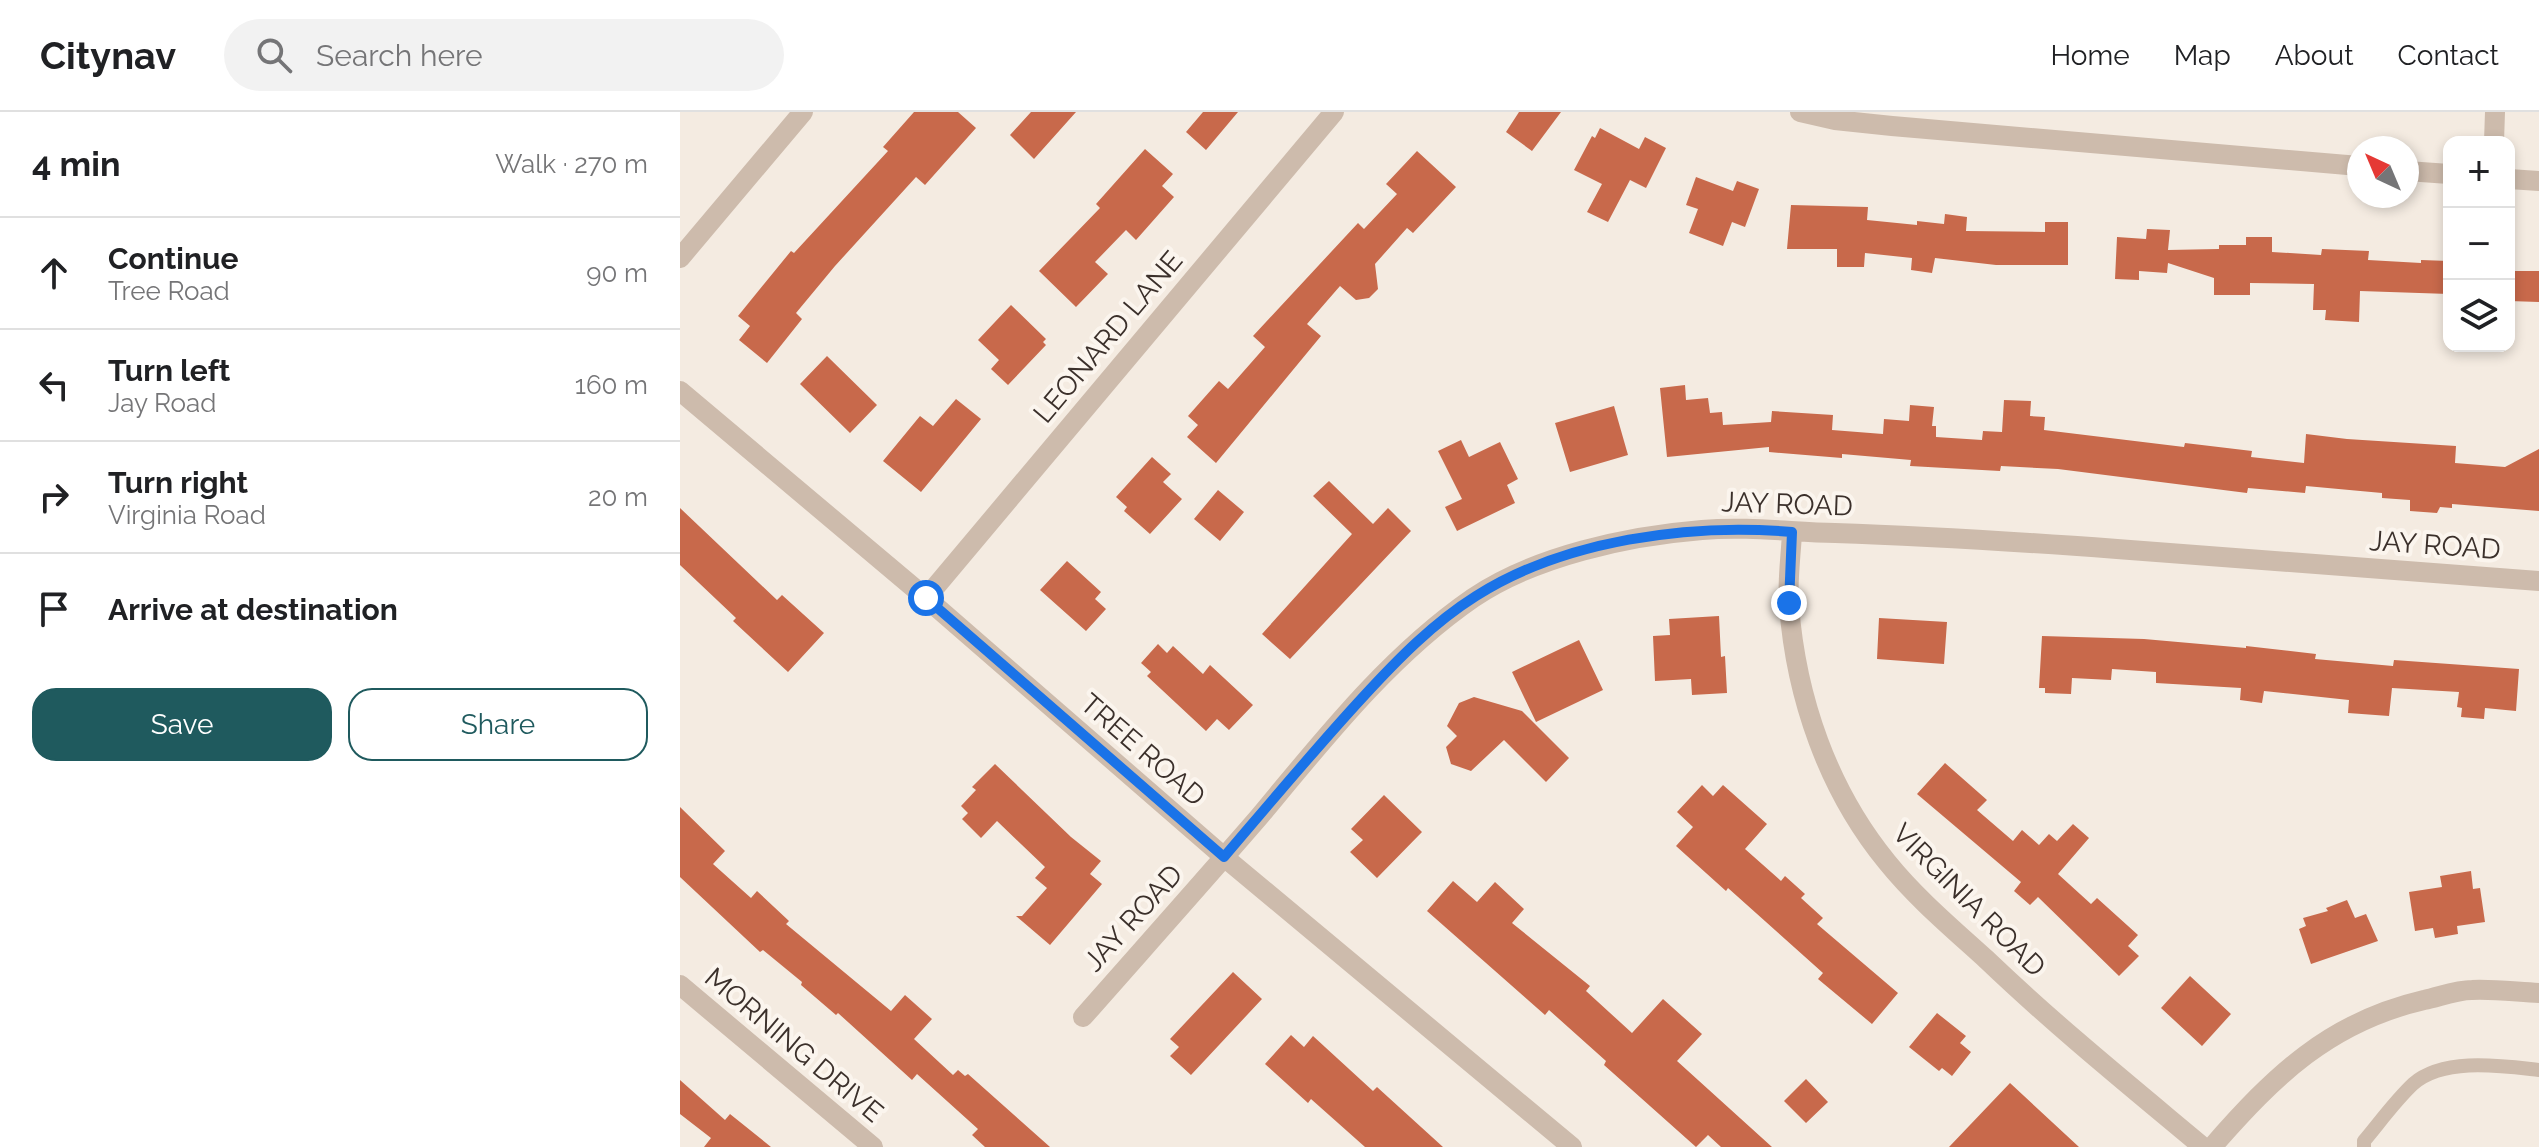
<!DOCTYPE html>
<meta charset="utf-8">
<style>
body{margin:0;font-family:Raleway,sans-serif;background:#f2f2f2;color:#202124}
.controls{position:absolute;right:24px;top:24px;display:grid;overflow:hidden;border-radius:16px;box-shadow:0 4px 12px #0003}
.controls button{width:72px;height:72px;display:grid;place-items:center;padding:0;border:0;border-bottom:2px solid #e0e0e0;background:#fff;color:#202124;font:40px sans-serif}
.compass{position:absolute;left:1667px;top:24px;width:72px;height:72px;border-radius:50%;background:#fff;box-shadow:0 4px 12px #0003;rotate:316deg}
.stop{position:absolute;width:24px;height:24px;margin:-18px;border:6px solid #1a73e8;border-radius:50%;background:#fff}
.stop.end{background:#1a73e8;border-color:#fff;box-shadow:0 2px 8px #0008}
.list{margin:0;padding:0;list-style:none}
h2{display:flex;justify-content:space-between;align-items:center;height:104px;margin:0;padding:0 32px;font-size:34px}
h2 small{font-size:26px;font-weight:400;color:#757577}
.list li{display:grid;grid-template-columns:52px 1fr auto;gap:24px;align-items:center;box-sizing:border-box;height:112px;padding:0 32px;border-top:2px solid #e0e0e0}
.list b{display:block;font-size:30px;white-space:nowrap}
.list p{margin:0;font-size:26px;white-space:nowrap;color:#757577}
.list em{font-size:26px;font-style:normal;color:#757577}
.actions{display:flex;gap:16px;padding:24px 32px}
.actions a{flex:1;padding:18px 0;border:2px solid #1f5a5e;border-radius:24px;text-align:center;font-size:28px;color:#1f5a5e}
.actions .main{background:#1f5a5e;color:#fff}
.icon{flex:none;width:44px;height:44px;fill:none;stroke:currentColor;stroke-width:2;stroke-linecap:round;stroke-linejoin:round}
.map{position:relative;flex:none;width:1859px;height:1035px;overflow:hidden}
header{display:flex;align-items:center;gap:48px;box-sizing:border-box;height:112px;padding:0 40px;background:#fff;border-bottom:2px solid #e0e0e0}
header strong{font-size:38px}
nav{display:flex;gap:44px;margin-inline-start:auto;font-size:28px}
.search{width:560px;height:72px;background:#f2f2f2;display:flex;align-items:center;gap:20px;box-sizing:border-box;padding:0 28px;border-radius:44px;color:#757577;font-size:30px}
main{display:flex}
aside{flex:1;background:#fff}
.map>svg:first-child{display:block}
</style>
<header>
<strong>Citynav</strong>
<div class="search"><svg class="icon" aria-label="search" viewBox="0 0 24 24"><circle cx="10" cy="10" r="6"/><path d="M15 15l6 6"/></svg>Search here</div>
<nav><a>Home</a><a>Map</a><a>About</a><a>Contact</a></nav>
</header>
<main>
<aside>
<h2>4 min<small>Walk · 270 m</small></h2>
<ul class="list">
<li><svg class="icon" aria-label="ahead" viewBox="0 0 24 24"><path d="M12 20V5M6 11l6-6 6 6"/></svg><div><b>Continue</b><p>Tree Road</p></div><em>90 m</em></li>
<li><svg class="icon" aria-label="left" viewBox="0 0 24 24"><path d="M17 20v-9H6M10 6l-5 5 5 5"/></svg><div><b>Turn left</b><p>Jay Road</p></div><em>160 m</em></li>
<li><svg class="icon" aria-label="right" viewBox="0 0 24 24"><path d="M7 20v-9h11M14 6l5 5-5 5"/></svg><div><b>Turn right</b><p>Virginia Road</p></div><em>20 m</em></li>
<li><svg class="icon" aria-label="arrive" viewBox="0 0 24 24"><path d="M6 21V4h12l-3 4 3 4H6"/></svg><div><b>Arrive at destination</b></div></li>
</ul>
<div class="actions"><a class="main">Save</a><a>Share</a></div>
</aside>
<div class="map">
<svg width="1859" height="1035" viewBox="0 0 1859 1035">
<rect width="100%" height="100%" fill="#f4ebe1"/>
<path fill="#c8694b" d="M 234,0 L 278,0 L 296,16 L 245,73 L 236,65 L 155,154 L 116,201 L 122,207 L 87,251 L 59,228 L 70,214 L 58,204 L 111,139 L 114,141 L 208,39 L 203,35 Z
M 351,0 L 396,0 L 354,47 L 330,23 Z
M 523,0 L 558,0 L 526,38 L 506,20 Z
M 839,0 L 881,0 L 852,39 L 826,20 Z
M 920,16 L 959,37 L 965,25 L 986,36 L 966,76 L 950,68 L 928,110 L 907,100 L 922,72 L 894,58 L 912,24 L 915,26 Z
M 465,37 L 493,62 L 482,74 L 494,85 L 456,128 L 446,118 L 415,150 L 428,162 L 396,195 L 359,159 L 420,96 L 416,92 Z
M 737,39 L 776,75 L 733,121 L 727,116 L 695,152 L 698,177 L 689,186 L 676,188 L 660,174 L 627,212 L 641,224 L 536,351 L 507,325 L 518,313 L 508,304 L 539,269 L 548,277 L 585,235 L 573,224 L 678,111 L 684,117 L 717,82 L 706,72 Z
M 1016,65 L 1053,79 L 1057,69 L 1079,77 L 1065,115 L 1052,110 L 1043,134 L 1009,121 L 1018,97 L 1006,93 Z
M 1111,93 L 1188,95 L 1187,108 L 1237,113 L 1237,109 L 1264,112 L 1265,102 L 1287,105 L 1286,119 L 1365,120 L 1365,110 L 1388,110 L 1388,153 L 1316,153 L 1255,146 L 1252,161 L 1231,158 L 1232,146 L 1185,141 L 1184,155 L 1157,155 L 1157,137 L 1107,137 Z
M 1467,117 L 1490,118 L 1488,138 L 1539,137 L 1539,133 L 1566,133 L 1566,125 L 1592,125 L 1592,140 L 1641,143 L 1642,137 L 1689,139 L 1688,148 L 1741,151 L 1741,148 L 1769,149 L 1769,182 L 1680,179 L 1679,210 L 1645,208 L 1646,198 L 1633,198 L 1634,172 L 1570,171 L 1570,183 L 1534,183 L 1534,166 L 1488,151 L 1487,161 L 1459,159 L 1459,168 L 1435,167 L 1437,125 L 1466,127 Z
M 1829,159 L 1859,159 L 1859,190 L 1829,189 Z
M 331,193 L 366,227 L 363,230 L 366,233 L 328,273 L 311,257 L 319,248 L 298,228 Z
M 147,244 L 197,293 L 170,321 L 120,272 Z
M 1005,273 L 1006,288 L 1028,286 L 1030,301 L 1042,300 L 1043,313 L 1091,310 L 1092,299 L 1153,303 L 1152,318 L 1203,322 L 1204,307 L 1229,309 L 1230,293 L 1254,295 L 1252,314 L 1256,314 L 1256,325 L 1302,328 L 1303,319 L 1322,320 L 1324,288 L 1351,289 L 1350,304 L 1365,305 L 1364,318 L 1504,335 L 1505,331 L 1572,339 L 1571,345 L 1624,351 L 1626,322 L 1667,327 L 1776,334 L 1775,351 L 1825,355 L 1859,337 L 1859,399 L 1772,392 L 1772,396 L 1760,395 L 1757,401 L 1730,399 L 1730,388 L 1702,386 L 1702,381 L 1626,374 L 1625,381 L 1568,376 L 1567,381 L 1378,357 L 1321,354 L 1320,359 L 1230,354 L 1231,348 L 1162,342 L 1162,346 L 1089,340 L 1089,335 L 987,345 L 980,276 Z
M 276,287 L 301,307 L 241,380 L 203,349 L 240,304 L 253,314 Z
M 934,294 L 948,343 L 890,360 L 875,311 Z
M 781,328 L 789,345 L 820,330 L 838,367 L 827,373 L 835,391 L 777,419 L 765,395 L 782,387 L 758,339 Z
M 472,345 L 491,362 L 483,370 L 502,387 L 470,422 L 444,399 L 447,395 L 436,385 Z
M 649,369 L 693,412 L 708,396 L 731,419 L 610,547 L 582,522 L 672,422 L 633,384 Z
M 538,378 L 564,400 L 540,429 L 514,407 Z
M 0,396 L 97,488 L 102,483 L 144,521 L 108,560 L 53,509 L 56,506 L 0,453 Z
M 387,449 L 421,480 L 415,487 L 426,497 L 406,519 L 360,478 Z
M 1039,504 L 1041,545 L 1045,544 L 1047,581 L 1012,583 L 1011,567 L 975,569 L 973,524 L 990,523 L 989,507 Z
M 1199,506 L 1267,510 L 1264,552 L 1197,547 Z
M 1362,524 L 1464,527 L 1566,536 L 1566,534 L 1636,542 L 1635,547 L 1713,554 L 1714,548 L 1839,557 L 1836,599 L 1805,596 L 1804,607 L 1781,605 L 1782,596 L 1777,595 L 1779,580 L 1712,576 L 1709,604 L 1668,601 L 1669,588 L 1584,579 L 1582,591 L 1560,588 L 1561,576 L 1476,571 L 1476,560 L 1432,557 L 1431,568 L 1392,566 L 1391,582 L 1365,581 L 1365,576 L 1359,576 Z
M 899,528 L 923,578 L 856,610 L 832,560 Z
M 478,532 L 487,541 L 493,534 L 523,562 L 530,553 L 573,593 L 549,618 L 537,607 L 526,619 L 467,564 L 471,560 L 461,551 Z
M 794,585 L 842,599 L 889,646 L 866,670 L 824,628 L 791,659 L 771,652 L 766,635 L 777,624 L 767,614 L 779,591 Z
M 1265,651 L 1307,688 L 1297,698 L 1333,729 L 1342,718 L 1359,733 L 1369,722 L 1377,729 L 1393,712 L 1409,726 L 1378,762 L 1411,792 L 1417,786 L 1458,823 L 1448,834 L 1459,844 L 1439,864 L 1358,785 L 1350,793 L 1334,779 L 1341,770 L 1237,682 Z
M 315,652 L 391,725 L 421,749 L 410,762 L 422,772 L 370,833 L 336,804 L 342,804 L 367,776 L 355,766 L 365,755 L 317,709 L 301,726 L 282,707 L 288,701 L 281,694 L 296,678 L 292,675 Z
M 1022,673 L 1033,684 L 1043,673 L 1087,712 L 1065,737 L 1101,769 L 1105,764 L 1125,782 L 1121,786 L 1143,806 L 1137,812 L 1218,881 L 1192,912 L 1138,867 L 1143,861 L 1048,776 L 1046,779 L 996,734 L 1013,715 L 997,700 Z
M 704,683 L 742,720 L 697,766 L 670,740 L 683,728 L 671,717 Z
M 0,695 L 45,739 L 33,752 L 71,786 L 77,779 L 109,809 L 106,812 L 211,899 L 225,883 L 252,907 L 234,927 L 273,963 L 278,958 L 285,964 L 288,962 L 370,1035 L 305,1035 L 292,1023 L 298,1017 L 237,962 L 232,968 L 158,901 L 156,903 L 121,873 L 122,870 L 83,838 L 80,840 L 0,765 Z
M 1791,759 L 1793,777 L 1800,776 L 1805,810 L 1777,814 L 1778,822 L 1755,826 L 1753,816 L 1735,819 L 1729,780 L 1762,775 L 1760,764 Z
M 773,769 L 797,790 L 815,770 L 844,797 L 832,811 L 910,874 L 906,879 L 952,921 L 983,887 L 1022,922 L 997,949 L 1092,1035 L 1041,1035 L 1028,1023 L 1016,1035 L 924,953 L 926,949 L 869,898 L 865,903 L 747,799 Z
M 1667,788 L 1675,806 L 1686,802 L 1698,829 L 1631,852 L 1619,817 L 1626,814 L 1623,806 L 1648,799 L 1646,796 Z
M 553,860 L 582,887 L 511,963 L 490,944 L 499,935 L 490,927 Z
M 1510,864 L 1551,902 L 1522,934 L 1481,896 Z
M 1257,901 L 1286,924 L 1280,931 L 1291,940 L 1272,964 L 1262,956 L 1259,959 L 1229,935 Z
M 611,923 L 624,935 L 633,924 L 693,979 L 697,975 L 763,1035 L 685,1035 L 631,987 L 628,991 L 585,952 Z
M 1126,967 L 1148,990 L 1126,1011 L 1104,989 Z
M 0,968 L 45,1008 L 50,1002 L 91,1035 L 24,1035 L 31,1026 L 0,1002 Z
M 1330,971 L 1399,1035 L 1269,1035 Z"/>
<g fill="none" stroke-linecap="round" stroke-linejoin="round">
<path stroke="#cdbbac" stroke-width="14" d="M 1684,1035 L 1684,1029 C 1700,1010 1715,989 1733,972 C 1764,945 1822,954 1859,958"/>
<path stroke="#cdbbac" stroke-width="20" d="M 1120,0 L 1155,8 L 1212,14 L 1679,54
M 1814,30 L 1815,0
M 1727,59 L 1769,62
M 1829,67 L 1859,69
M 0,146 L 123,0
M 0,279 L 246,486 L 544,745 L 892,1035
M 1112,420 C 1111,444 1107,469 1109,493 C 1116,586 1148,678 1207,750 C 1236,786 1273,817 1307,848 C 1376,914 1450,974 1523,1035
M 246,486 L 654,0
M 0,873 L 193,1035
M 403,905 C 462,838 521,772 579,705 C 644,627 709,544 793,486 C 855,444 948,424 1022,418 C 1066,414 1111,420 1155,421 C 1249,424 1342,430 1437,437 C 1577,448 1718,458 1859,469
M 1532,1035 C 1594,964 1649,910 1744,888 C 1759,885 1776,878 1792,878 C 1814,877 1837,880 1859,881"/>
</g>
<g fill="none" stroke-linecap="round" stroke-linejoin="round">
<path stroke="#1a73e8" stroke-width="10" d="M 246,486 L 544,745 C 590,691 635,637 683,585 C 717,548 753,511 796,484 C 884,428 1010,411 1112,420 L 1109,491"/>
</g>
<g text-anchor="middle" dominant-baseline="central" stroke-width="8" stroke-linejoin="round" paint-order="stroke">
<g font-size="28" fill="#3b302b" stroke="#fbf5ee">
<text transform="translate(428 225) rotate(-50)">LEONARD LANE</text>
<text transform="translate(1107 392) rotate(2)">JAY ROAD</text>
<text transform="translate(1755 433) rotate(4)">JAY ROAD</text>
<text transform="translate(463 638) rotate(41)">TREE ROAD</text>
<text transform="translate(1289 788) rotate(45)">VIRGINIA ROAD</text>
<text transform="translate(453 806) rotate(-48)">JAY ROAD</text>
<text transform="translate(114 933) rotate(40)">MORNING DRIVE</text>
</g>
</g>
</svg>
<div class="controls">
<button>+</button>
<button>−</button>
<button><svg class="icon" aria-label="layers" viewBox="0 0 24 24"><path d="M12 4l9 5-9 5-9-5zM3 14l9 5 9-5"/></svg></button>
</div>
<svg class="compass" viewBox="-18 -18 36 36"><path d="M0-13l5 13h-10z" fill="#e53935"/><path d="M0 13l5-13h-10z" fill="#757577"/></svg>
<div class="stop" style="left:246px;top:486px"></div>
<div class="stop end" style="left:1109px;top:491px"></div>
</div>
</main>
